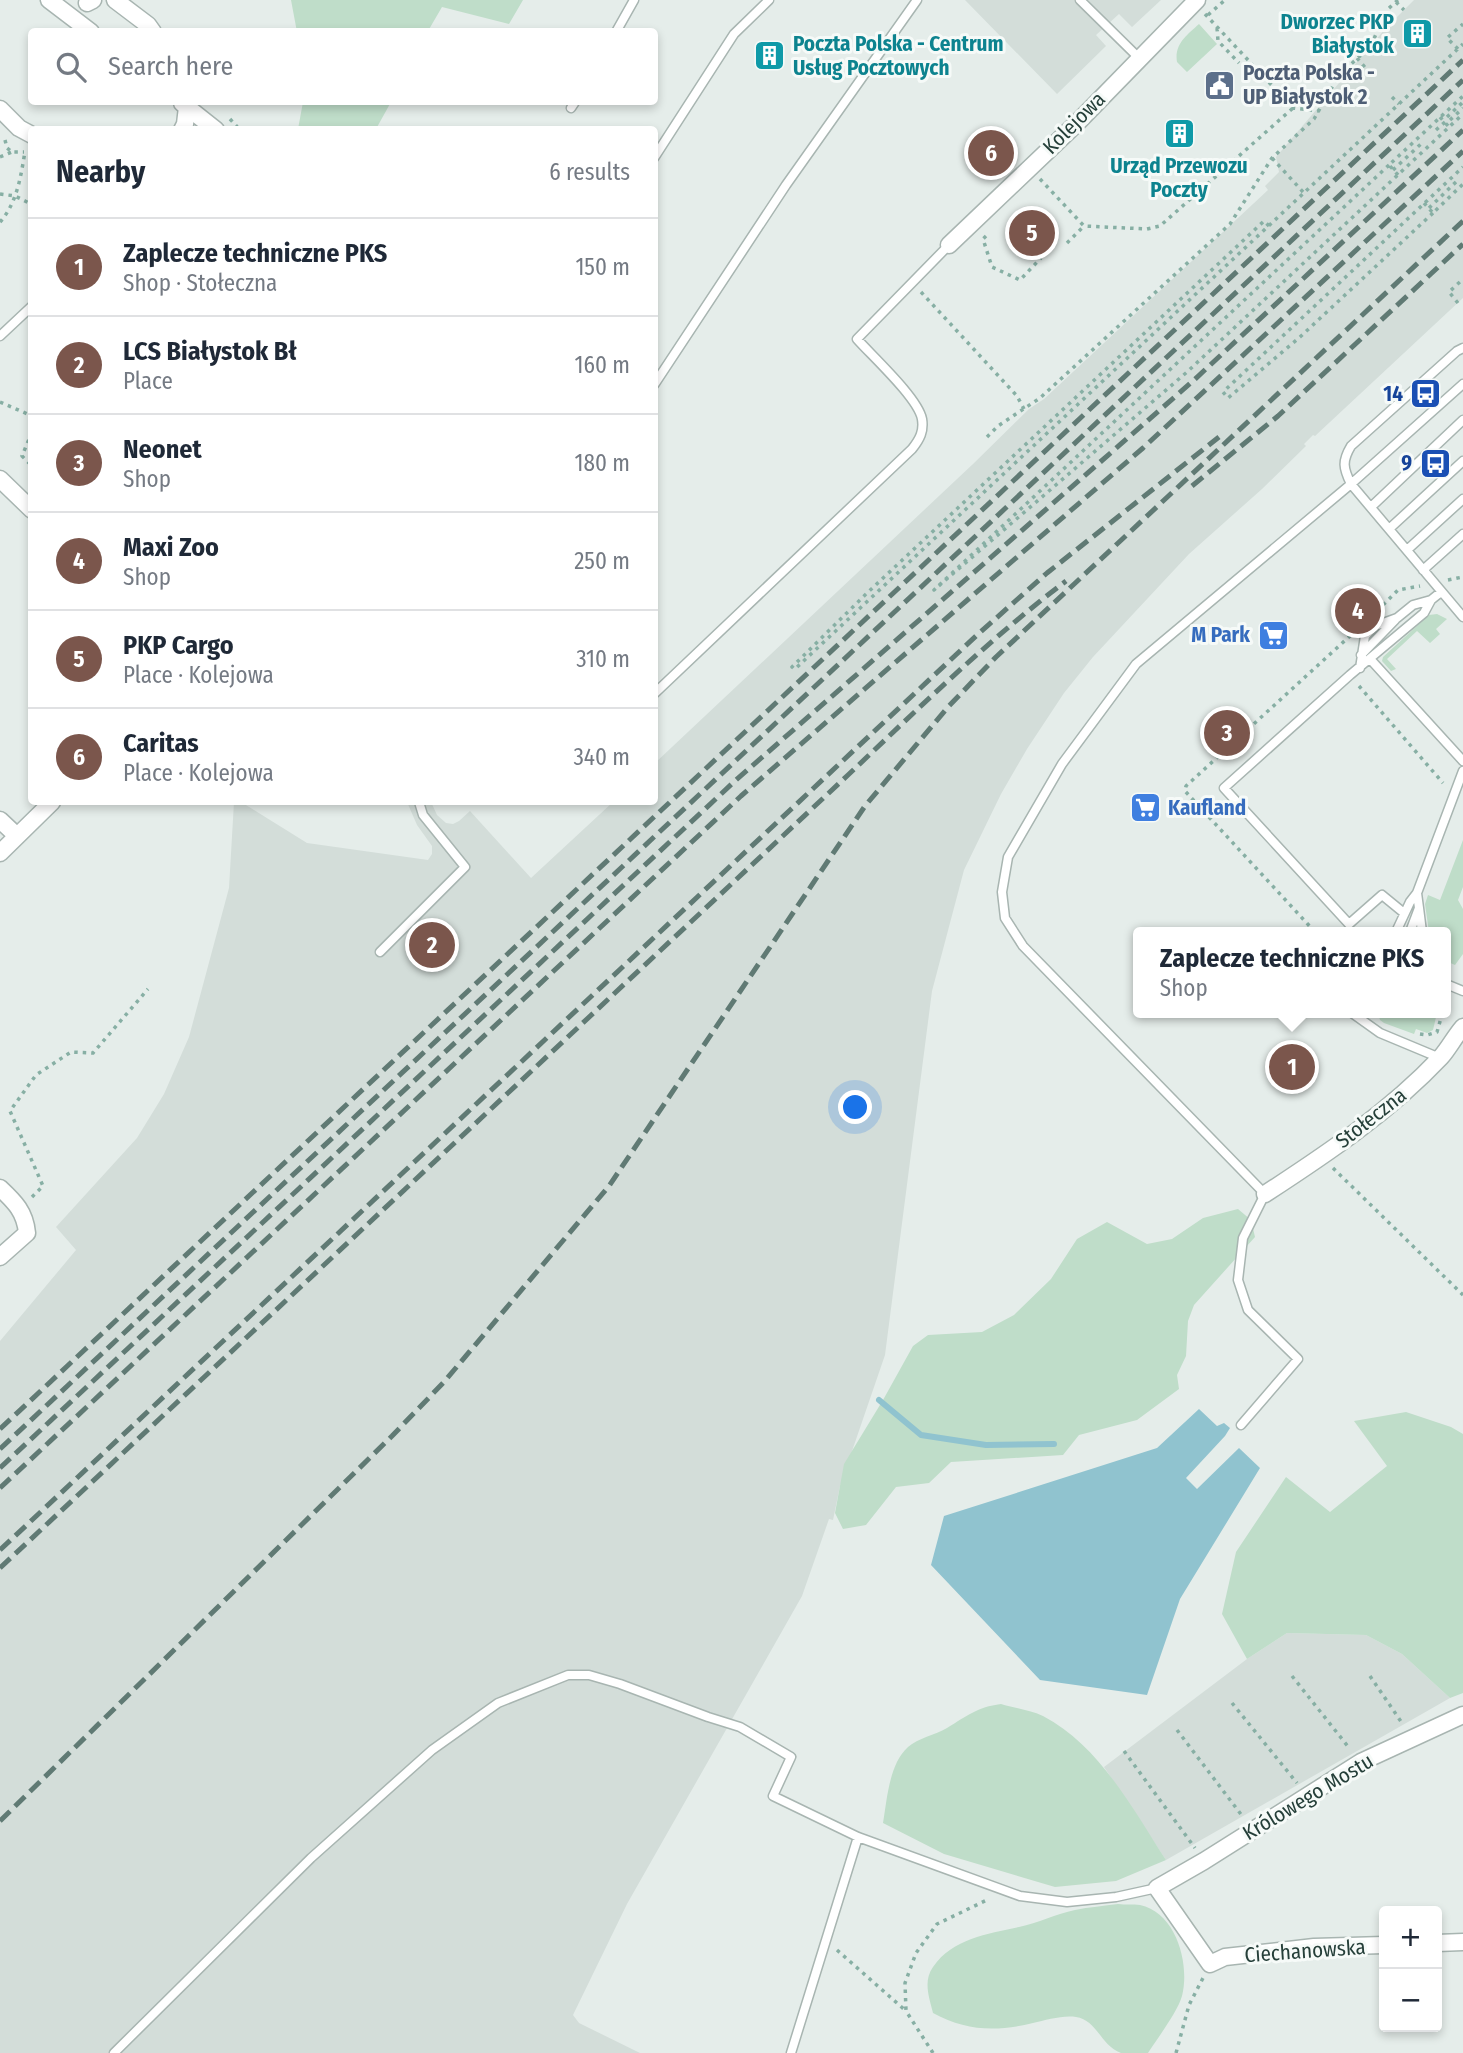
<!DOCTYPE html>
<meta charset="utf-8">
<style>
body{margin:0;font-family:"Fira Sans Condensed",sans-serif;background:#f2f2f3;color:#1f2937}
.controls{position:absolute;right:21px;bottom:21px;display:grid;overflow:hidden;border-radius:7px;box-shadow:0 4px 10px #0003}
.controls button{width:63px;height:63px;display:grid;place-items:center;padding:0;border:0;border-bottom:2px solid #e0e1e3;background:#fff;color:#1f2937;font:35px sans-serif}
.you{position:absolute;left:856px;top:1108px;width:24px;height:24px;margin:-18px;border:5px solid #fff;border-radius:50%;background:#1a73e8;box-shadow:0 0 0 10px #1a73e833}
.badge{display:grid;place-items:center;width:46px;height:46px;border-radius:50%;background:#7b564c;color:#fff;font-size:23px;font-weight:700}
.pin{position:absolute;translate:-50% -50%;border:4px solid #fff;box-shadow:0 2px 7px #0006}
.popup{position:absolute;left:1133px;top:927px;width:318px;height:91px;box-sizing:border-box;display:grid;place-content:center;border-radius:7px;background:#fff;filter:drop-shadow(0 2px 5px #0005);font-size:23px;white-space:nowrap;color:#747a83}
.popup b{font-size:26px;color:#1f2937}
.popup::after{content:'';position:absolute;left:50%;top:100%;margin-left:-14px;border:14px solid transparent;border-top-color:#fff}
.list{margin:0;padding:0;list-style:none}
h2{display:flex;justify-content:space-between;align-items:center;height:91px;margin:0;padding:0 28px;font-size:30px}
h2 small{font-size:23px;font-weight:400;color:#747a83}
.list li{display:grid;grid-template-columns:46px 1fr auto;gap:21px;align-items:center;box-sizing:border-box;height:98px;padding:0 28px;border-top:2px solid #e0e1e3}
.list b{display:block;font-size:26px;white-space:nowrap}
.list p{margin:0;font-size:23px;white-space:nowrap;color:#747a83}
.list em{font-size:23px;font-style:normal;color:#747a83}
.icon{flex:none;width:38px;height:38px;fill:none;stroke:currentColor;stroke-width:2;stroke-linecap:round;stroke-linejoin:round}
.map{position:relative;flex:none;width:1463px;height:2053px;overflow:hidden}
.search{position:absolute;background:#fff;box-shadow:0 4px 10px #0003;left:28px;top:28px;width:630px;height:77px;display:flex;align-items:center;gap:18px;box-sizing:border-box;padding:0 24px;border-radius:7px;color:#747a83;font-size:26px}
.panel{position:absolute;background:#fff;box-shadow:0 4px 10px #0003;left:28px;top:126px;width:630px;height:679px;border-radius:7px}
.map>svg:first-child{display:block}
</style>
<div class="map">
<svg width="1463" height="2053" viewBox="0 0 1463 2053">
<rect width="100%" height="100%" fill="#e5edea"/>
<path fill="#d3ddd9" d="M 965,0 L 1161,0 L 1132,27 L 1119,14 L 1096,35 L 1106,46 L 1057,94 Z
M 1414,0 L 1463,0 L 1463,298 L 1315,436 L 1313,435 L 1304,444 L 1306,446 L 1262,489 L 1189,554 L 1093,657 L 1064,693 L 1027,749 L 1001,794 L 964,870 L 932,991 L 885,1355 L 840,1486 L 833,1520 L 829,1519 L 802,1596 L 627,1904 L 573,2015 L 579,2023 L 640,2053 L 0,2053 L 0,1341 L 76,1250 L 56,1227 L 137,1138 L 164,1094 L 189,1037 L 229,888 L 234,802 L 241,802 L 307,843 L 428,860 L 432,854 L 432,846 L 417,825 L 407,802 L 431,802 L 437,815 L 446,823 L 453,824 L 459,821 L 470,811 L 531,878 L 613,802 L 654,802 L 655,763 L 973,464 L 1029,409 L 1044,399 L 1268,190 L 1265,186 L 1279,172 L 1276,157 L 1385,29 Z
M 1287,1633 L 1366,1635 L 1402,1654 L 1450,1698 L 1166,1860 L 1104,1767 L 1247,1659 Z"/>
<path fill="#bfddc9" d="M 291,0 L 523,0 L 509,24 L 442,7 L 428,31 L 297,32 Z
M 1199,24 L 1217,44 L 1187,72 L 1177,62 C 1174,44 1187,35 1199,24 Z
M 303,102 L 391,102 L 376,129 L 298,129 Z
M 1437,614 L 1447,619 L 1436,629 L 1440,634 L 1430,643 L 1417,631 L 1387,659 L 1396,669 L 1391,671 L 1382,661 L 1383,657 L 1429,615 Z
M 1463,840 L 1463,887 L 1458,900 L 1463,909 L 1463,954 L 1455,965 L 1446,961 L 1446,932 L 1429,932 L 1425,904 L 1428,895 L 1440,900 Z
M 1378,1013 L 1437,1013 L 1433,1030 L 1427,1033 L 1416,1029 L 1414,1034 L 1384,1023 L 1380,1020 Z
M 1238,1209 L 1251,1220 L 1255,1237 L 1194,1305 L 1188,1321 L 1186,1356 L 1177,1375 L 1179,1389 L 1137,1420 L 1079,1435 L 1063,1455 L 951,1462 L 929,1483 L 896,1487 L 866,1525 L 843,1529 L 835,1513 L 844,1464 L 883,1400 L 913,1346 L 928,1335 L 982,1332 L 1014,1315 L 1051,1279 L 1077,1239 L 1107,1222 L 1147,1244 L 1172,1239 L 1203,1218 Z
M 1406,1412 L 1451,1427 L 1463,1434 L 1463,1693 L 1450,1698 L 1402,1654 L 1366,1635 L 1287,1633 L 1247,1659 L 1222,1614 L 1236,1552 L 1286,1477 L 1330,1512 L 1387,1466 L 1354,1421 Z
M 1001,1704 C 1014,1708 1030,1710 1043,1716 C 1100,1746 1132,1808 1166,1860 L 1116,1881 L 1055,1887 L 944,1854 L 883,1823 C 887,1800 889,1764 908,1747 C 918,1738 935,1735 947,1728 C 967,1716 977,1707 1001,1704 Z
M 1118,1904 C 1125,1905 1133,1904 1140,1905 C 1177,1913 1190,1965 1182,1996 C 1178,2011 1157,2039 1148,2053 C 1140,2053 1128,2053 1121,2053 C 1101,2046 1097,2020 1076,2017 C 1063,2015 1046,2020 1033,2023 C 996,2032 966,2031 933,2013 C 929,1997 923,1981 933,1967 C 953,1938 988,1934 1019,1927 C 1038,1923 1056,1914 1075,1910 C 1089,1907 1104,1906 1118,1904 Z"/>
<path fill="#90c3cf" d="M 1199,1409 L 1217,1426 L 1224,1423 L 1230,1428 L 1225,1436 L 1186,1478 L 1197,1489 L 1239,1448 L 1260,1468 L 1180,1599 L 1147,1695 L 1040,1680 L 931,1565 L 944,1516 L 1157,1448 Z"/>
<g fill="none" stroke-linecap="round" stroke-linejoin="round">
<path stroke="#90c3cf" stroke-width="6" d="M 879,1400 L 921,1435 L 986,1445 L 1054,1444"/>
<defs>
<path id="service" d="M 1080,0 L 1139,58
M 616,32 L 634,0
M 571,108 L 575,102
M 654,158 L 734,34 L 769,0
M 0,336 L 32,306
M 1463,348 L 1457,351 L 1351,446 C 1342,461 1343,468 1351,484 L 1463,617
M 654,385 L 786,185 L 917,0
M 1371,507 L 1463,420
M 1389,529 L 1463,461
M 1407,550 L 1463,499
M 1423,570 L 1463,534
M 1361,655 L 1395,620
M 1371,660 L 1463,761
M 1360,668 L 1365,636 L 1375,626 L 1397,618 L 1413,605 L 1431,600
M 654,694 L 912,449 C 920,439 924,431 922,419 C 918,398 872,356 857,339 L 949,245
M 1419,908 L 1422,932
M 1404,913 L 1382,895 L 1349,924 L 1224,788 L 1350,675 L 1424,613 L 1431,600 L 1441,592
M 1396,932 L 1410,902 L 1417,893 L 1463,771
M 1410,932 L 1419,908 L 1417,893
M 380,952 L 465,867 L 423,815 L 419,802
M 1446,984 L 1463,991
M 1352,1013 L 1380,1033 L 1440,1058
M 1241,1425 L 1298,1359 L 1248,1310 L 1238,1280 L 1243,1238 L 1265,1194 L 1023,946 L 1005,918 L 1002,892 L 1008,857 L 1062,764 L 1136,664 L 1351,484 L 1463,384
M 114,2053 L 311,1858 L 432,1750 L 498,1703 L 568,1675 L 589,1675 L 620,1684 L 708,1717 L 740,1727 L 791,1757 L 773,1796 L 858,1837 L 1020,1896 L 1067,1902 L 1116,1897 L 1157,1888
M 791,2053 L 858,1837"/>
<path id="minor" d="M 49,0 L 91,32
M 115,0 L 148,25 L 153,32
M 87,3 L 93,0
M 187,107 L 216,130
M 0,109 L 19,128 L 32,135
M 182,130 L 185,124 L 187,107 L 182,103
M 949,245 L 1077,123 L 1197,0
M 0,479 L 32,510
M 0,820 L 17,836
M 0,853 L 52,802
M 0,1188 C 15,1202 25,1212 27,1233 L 0,1257
M 1265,1194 C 1328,1153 1389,1112 1441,1057 C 1449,1048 1455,1036 1463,1027
M 1437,1943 L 1463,1942
M 1384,1945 L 1314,1947 L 1225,1957 L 1210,1964 L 1157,1888 L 1204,1861 L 1361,1762 L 1463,1715"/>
</defs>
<use href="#service" stroke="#a8b5b1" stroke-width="11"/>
<use href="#minor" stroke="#a8b5b1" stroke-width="19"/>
<path stroke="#87afa4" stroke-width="3.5" stroke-dasharray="3.5 5" stroke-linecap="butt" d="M 1396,2 L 1404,10
M 1205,14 L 1293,108 L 1319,111
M 1208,15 L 1225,0
M 1217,28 L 1218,41 L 1239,63
M 1458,49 L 1447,38 L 1463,24
M 1357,58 L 1368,71
M 1392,97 L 1399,104
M 1440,117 L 1449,127
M 1447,117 L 1463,102
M 230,119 L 240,130
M 1450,120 L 1463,108
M 1436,130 L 1445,122
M 5,140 L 7,148 L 12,152 L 24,152
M 0,157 L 12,152
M 1272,158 L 1304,193
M 1389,165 L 934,590 L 1187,372 L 1463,114
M 1393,170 L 1423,142
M 1398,175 L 1389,165 L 1463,96
M 1040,179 L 1084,226 L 1147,229 L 1160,226 L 1293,108
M 0,194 L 15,196 L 29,203
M 1424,203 L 1433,213 L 1463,184
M 1429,208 L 1458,180
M 1433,213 L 1300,337 L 1228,398 L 1223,392 L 1463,167
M 0,222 C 17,203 21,176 25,151
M 1269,226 L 1264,221 L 865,595 L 792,667 L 795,669 L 1463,44
M 986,236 L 983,239 L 992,267 L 1020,280 L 1041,258
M 1067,243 L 1084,226
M 921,292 L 1017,396 L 1024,409
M 1458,303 L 1449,292 L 1463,279
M 0,402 L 32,416
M 32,432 L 22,456 L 32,466
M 987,437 L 998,426 L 1040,398 L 1230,224 L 1272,158 L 1314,119 L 1339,75 L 1370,47 L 1388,9 L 1398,0
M 1448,580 L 1463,577
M 1377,611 L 1398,590 L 1420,586
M 1359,686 L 1443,783
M 1315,932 L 1185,791 L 1186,786 L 1351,635
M 1420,1034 L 1427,1035 L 1437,1032 L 1441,1018
M 1333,1168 L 1463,1295
M 32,1197 L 43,1186 L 10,1111 L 36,1075 L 71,1052 L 93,1053 L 148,989
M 1292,1676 L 1350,1749
M 1370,1676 L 1402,1723
M 1232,1703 L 1297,1783
M 1177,1730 L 1243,1817
M 1124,1751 L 1195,1848
M 837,1950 L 906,2011
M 933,2053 L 906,2011 L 905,1983 L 916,1953 L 937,1924 L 989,1899
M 1176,2053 L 1189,2005 L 1203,1978"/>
<use href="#service" stroke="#fff" stroke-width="8"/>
<use href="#minor" stroke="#fff" stroke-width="16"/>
<path stroke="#607a74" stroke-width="5" stroke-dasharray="14 7" stroke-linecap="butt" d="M 1192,486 L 1278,416 L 1463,244
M 0,1429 L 1463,60
M 0,1449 L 1463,80
M 0,1468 L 736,780 L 1193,381 L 1463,130
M 0,1488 L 741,796 L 1143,448 L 1463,151
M 0,1550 L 976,636 L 1047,573 L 1219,437
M 0,1568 L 848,775 C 919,708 988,640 1066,581
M 0,1821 L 392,1436 L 444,1382 L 609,1186 L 865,806 L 948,707 L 996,657 L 1463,221"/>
</g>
<defs>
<symbol id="building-square" viewBox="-11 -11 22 22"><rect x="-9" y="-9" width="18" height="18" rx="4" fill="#0f9aa8" stroke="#f6faf8"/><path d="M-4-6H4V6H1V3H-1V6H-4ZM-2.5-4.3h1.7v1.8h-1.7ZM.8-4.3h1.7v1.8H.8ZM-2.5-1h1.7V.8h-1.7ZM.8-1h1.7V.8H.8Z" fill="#fff"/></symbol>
<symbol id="civic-square" viewBox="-11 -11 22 22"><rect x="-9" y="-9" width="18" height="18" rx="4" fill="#5c6f8a" stroke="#f6faf8"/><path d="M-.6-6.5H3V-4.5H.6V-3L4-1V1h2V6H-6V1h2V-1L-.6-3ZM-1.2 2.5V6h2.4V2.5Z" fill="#fff"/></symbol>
<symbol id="bus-square" viewBox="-11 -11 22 22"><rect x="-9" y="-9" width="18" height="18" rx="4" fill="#1a4fb4" stroke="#f6faf8"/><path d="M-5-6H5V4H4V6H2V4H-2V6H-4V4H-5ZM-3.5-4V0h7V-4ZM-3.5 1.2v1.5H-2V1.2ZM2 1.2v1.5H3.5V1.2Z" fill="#fff"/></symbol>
<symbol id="supermarket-square" viewBox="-11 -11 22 22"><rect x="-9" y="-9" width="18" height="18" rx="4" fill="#3f7fe0" stroke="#f6faf8"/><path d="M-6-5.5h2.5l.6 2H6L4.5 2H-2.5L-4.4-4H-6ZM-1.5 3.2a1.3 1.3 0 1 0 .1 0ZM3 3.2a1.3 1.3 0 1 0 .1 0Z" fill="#fff"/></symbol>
</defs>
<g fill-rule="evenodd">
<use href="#building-square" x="1400" y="16" width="35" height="35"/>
<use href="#building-square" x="752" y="38" width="35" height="35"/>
<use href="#civic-square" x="1202" y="68" width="35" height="35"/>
<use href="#building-square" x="1162" y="116" width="35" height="35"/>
<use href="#bus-square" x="1408" y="376" width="35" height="35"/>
<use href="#bus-square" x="1418" y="446" width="35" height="35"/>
<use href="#supermarket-square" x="1256" y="618" width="35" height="35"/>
<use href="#supermarket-square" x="1128" y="790" width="35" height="35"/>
</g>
<g text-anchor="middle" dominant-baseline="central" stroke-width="6" stroke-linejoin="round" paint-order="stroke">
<g font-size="21" font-weight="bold" fill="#0d838f" stroke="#f6faf8" text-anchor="end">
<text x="1394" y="22">Dworzec PKP<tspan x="1394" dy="24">Białystok</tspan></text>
<text x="793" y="44" text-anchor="start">Poczta Polska - Centrum<tspan x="793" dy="24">Usług Pocztowych</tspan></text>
<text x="1179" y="166" text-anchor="middle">Urząd Przewozu<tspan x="1179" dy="24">Poczty</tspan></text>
</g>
<g font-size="21" font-weight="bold" fill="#4e5e75" stroke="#f6faf8" text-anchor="start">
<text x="1243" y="73">Poczta Polska -<tspan x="1243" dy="24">UP Białystok 2</tspan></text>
</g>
<g font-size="21" fill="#253f39" stroke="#f6faf8">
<text transform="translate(1074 123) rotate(-45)">Kolejowa</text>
<text transform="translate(1371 1118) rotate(-38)">Stołeczna</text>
<text transform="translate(1308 1797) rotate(-31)">Królowego Mostu</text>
<text transform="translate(1305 1951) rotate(-4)">Ciechanowska</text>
</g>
<g font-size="21" font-weight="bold" fill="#164399" stroke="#f6faf8" text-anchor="end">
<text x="1403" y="394">14</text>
<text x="1412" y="463">9</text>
</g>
<g font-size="21" font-weight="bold" fill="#366cbe" stroke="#f6faf8" text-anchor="end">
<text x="1250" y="635">M Park</text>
<text x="1168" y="808" text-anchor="start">Kaufland</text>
</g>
</g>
</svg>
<div class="controls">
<button>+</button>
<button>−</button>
</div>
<div class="you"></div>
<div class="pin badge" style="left:1292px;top:1067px">1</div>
<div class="popup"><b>Zaplecze techniczne PKS</b>Shop</div>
<div class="pin badge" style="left:432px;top:945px">2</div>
<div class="pin badge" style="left:1227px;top:733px">3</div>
<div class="pin badge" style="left:1358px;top:611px">4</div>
<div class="pin badge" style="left:1032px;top:233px">5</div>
<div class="pin badge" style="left:991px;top:153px">6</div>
<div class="search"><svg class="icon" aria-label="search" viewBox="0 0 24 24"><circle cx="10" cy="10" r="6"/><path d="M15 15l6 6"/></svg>Search here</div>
<section class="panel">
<h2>Nearby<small>6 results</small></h2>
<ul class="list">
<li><span class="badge">1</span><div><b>Zaplecze techniczne PKS</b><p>Shop · Stołeczna</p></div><em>150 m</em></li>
<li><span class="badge">2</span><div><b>LCS Białystok Bł</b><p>Place</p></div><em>160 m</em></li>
<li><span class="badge">3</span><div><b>Neonet</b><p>Shop</p></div><em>180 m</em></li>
<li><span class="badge">4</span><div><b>Maxi Zoo</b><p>Shop</p></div><em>250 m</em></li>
<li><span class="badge">5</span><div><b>PKP Cargo</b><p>Place · Kolejowa</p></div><em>310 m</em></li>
<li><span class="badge">6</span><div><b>Caritas</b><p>Place · Kolejowa</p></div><em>340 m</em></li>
</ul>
</section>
</div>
